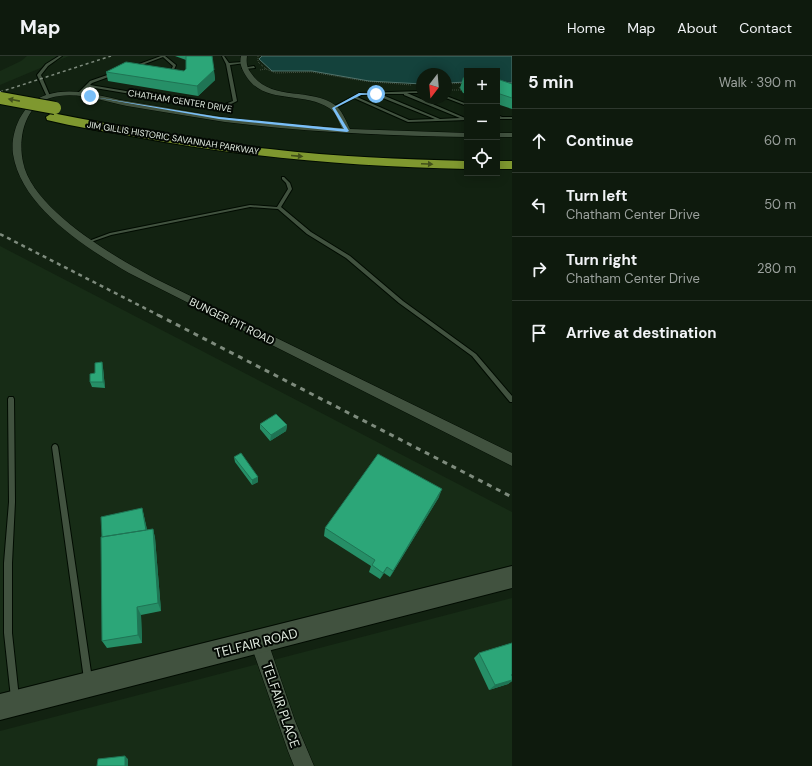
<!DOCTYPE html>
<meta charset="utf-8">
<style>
body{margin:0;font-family:"DM Sans",sans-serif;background:#1c271b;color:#f1f3f6}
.controls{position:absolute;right:12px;top:12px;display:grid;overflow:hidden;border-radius:0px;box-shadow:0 2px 10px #0003}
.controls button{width:36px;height:36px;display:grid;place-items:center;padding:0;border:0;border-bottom:1px solid #2e382e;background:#0e1a0d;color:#f1f3f6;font:20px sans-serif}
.compass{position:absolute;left:416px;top:12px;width:36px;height:36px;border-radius:50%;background:#0e1a0d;box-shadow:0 2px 10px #0003;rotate:196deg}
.stop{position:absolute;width:12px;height:12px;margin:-9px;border:3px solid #7abff8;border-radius:50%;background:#fff}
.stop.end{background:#7abff8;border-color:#fff;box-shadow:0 1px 4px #0008}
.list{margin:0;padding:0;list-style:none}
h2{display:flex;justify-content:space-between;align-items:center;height:52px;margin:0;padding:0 16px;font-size:17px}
h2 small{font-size:13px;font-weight:400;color:#9ba19d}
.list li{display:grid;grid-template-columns:26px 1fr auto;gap:12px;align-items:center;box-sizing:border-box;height:64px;padding:0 16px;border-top:1px solid #2e382e}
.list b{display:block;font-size:15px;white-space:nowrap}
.list p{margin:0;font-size:13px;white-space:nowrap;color:#9ba19d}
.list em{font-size:13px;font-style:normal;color:#9ba19d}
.icon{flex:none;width:22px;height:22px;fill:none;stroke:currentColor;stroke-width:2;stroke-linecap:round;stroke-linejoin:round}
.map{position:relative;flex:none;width:512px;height:710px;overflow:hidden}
header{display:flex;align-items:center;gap:24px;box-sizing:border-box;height:56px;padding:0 20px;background:#0e1a0d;border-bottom:1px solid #2e382e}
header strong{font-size:19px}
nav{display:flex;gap:22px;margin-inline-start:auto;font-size:14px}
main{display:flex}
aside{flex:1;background:#0e1a0d}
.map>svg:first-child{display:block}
</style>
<header>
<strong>Map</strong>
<nav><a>Home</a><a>Map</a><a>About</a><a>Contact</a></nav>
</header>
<main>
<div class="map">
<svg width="512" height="710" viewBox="0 0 512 710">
<rect width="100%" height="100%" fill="#122211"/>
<path fill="#172c16" d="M 27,0 L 69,0 L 0,29 L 0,15 L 21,5 Z
M 0,190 L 512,456 L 512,509 L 0,637 Z
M 512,542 L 512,710 L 0,710 L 0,675 Z"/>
<path fill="#14423c" stroke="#51746d" d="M 262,0 L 512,0 L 512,27 L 497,26 L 497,15 L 467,15 L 467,26 L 446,27 L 446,18 L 422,18 L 422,28 L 369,25 L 312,15 L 272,15 L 259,3 Z"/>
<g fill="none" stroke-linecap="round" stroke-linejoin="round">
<defs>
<path id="lane" d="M 59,0 L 62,0 L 48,10 L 41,19 L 50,40 L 47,41 L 37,19 L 46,8 Z
M 161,0 L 165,0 L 176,9 L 173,16 L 165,16 L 165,14 L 171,14 L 173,10 L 163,1 L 134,12 L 131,11 Z
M 222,0 L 224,0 L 229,7 L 243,6 L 245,7 L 230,9 L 237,45 L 227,50 L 215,52 L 89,31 L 80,39 L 77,38 L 90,25 L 113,17 L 114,17 L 114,19 L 92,27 L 90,29 L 215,50 L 225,48 L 233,45 L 226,8 Z
M 254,10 L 255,12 L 244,13 L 242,12 Z
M 422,35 L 422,37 L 407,37 L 465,62 L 467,62 L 467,64 L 408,66 L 354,42 L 334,53 L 331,52 L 360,37 ZM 378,38 L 378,40 L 435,63 L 409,64 L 357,41 L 361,39 ZM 380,38 L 404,38 L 404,39 L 460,62 L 440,63 Z
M 446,40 L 467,48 L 467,50 L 446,42 Z
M 497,59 L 502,61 L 512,61 L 512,63 L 497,63 Z
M 282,121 L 284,121 L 290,127 L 292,133 L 281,151 L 311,176 L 350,200 L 403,245 L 476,298 L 512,340 L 512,346 L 510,346 L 472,300 L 399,247 L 346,202 L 307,178 L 278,153 L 250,151 L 111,179 L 88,187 L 86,186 L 110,177 L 250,149 L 277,151 L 288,133 L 286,127 L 282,123 Z
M 9,341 L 13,341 L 14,343 L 15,446 L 12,507 L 12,577 L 19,642 L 18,645 L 15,646 L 12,645 L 11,642 L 4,577 L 4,507 L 9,446 L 8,343 Z
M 55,388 L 57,389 L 58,391 L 92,623 L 91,626 L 88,627 L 85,626 L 84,623 L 52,391 L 53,389 Z"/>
<path id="street" d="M 241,0 L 247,0 C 246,7 247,12 251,17 C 270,46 310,31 335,49 C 342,54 346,65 350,73 L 467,77 L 467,81 C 386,80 305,76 225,66 C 192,61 159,55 127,50 C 102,45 75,34 50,42 C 24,50 18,83 23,106 C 32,154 118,203 158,224 L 512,397 L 512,410 L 129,217 C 86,192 21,151 13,98 C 10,75 23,46 46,39 C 73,30 99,40 126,45 C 154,50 182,54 209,59 C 253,66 297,69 342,72 C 338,65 336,56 329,52 C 303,35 264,49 246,20 C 242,13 239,8 241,0 Z
M 497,77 L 512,77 L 512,81 L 497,81 Z
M 259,577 L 265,580 L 268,586 L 295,665 L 314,710 L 294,710 L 288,695 L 250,586 L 253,580 Z"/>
<path id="secondary" d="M 512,510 L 512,532 L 0,664 L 0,638 Z"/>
<path id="highway" d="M 52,57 C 125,71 197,85 270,93 C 336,101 401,103 467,105 L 467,113 C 354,111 242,101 131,80 C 103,75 75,71 47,64 L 46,61 Z
M 497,105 L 512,105 L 512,113 L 497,113 Z"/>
</defs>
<use href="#lane" stroke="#010b01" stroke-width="2"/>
<use href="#street" stroke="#010b01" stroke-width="1"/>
<use href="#secondary" stroke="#010b01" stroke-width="2"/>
<use href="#highway" stroke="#010b01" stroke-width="2"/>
<path stroke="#717e70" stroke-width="1" stroke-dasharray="0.5 1.5" stroke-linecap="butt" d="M 258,0 L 258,6 L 266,13 L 260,14
M 266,13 L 276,17 L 311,16 L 364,25 L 411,29
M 446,28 L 467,27
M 446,34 L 461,34 L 459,31 L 467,31"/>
<use href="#lane" fill="#41523f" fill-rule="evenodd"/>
<use href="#street" fill="#41523f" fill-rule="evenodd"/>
<use href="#secondary" fill="#41523f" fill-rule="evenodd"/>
<use href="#highway" fill="#7f982f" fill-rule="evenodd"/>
<path stroke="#7e8b7d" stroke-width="1.5" stroke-dasharray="3 3" stroke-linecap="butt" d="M 0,36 L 111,0"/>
<path stroke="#7e8b7d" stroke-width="2.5" stroke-dasharray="4 4" stroke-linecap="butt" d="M 0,178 L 160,260"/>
<path stroke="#7e8b7d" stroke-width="3" stroke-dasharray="5 5" stroke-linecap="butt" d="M 158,259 L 512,441"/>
<defs>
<path id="highway-bridge" d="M 0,42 L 55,52"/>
</defs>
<use href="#highway-bridge" stroke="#010b01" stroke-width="14" stroke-linecap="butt"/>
<use href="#highway-bridge" stroke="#7f982f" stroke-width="12"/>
</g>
<path fill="#268f67" d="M 175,0 L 212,0 L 215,24 L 198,40 L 108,25 L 106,16 L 184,15 L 186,13 L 186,4 Z
M 463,22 L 467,22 L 467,38 L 463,37 L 460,32 Z
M 497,23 L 512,28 L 512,53 L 497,48 Z
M 102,306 L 103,312 L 105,332 L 92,331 L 90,326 Z
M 260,368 L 287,369 L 286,375 L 270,385 L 260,373 Z
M 234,401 L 258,421 L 258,426 L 252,429 L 235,406 Z
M 439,441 L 390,521 L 384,517 L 380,523 L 369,516 L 371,510 L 324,480 L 325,472 Z
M 142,452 L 147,474 L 153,473 L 155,482 L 161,555 L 141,559 L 142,587 L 107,592 L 102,585 L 102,481 Z
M 512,587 L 512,625 L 508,628 L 489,634 L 474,602 L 479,597 Z"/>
<path fill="#1f7454" d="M 214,14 L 215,24 L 198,40 L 197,30 Z
M 102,306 L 103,312 L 105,332 L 103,326 Z
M 287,369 L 286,375 L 270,385 L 271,379 Z
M 258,421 L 258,426 L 252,429 L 252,424 Z
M 442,433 L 439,441 L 390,521 L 393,515 Z
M 142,452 L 144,460 L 149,482 L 106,490 Z
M 153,473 L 155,482 L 161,555 L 158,547 Z
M 387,511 L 384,517 L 380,523 L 383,517 Z
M 137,551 L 141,559 L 142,587 L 138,579 Z
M 512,624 L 512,625 L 508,628 L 489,634 L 495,629 Z
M 125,700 L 128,703 L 128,710 L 125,710 Z"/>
<path fill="#2ca678" stroke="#1f7454" d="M 186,0 L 212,0 L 214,14 L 197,30 L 106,16 L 126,6 L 184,15 L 186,13 Z
M 463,22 L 467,22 L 467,27 L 466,27 Z
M 497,23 L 512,28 L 512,42 L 497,37 Z
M 102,306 L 103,326 L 90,326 L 90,318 L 95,317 L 95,307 Z
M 276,358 L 287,369 L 271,379 L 260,368 Z
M 241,397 L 258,421 L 252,424 L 234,401 Z
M 378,398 L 442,433 L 393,515 L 387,511 L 383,517 L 372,509 L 375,504 L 325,472 Z
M 142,452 L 146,474 L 102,481 L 101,461 Z
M 153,473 L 158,547 L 137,551 L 138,579 L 102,585 L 101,481 Z
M 512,587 L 512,618 L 511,619 L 512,620 L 512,624 L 495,629 L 479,597 Z
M 125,700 L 125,710 L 97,710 L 98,703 Z"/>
<defs><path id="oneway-solid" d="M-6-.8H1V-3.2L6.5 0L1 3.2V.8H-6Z"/></defs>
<g fill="#42501a">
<use href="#oneway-solid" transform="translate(14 44) rotate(-169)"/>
<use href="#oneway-solid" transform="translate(297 100) rotate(5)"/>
<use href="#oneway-solid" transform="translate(427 108) rotate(2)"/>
</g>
<path fill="#7abff8" d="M 359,37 L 378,38 L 361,39 L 335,52 L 349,75 L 347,76 L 219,63 L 88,40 L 219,61 L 344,73 L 332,52 Z"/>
<g text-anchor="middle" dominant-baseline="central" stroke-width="4" stroke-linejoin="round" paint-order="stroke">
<g font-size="9" fill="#e0eadf" stroke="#040904">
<text transform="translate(180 45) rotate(9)">CHATHAM CENTER DRIVE</text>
<text transform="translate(173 82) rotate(9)">JIM GILLIS HISTORIC SAVANNAH PARKWAY</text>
</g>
<g font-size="11" fill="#e0eadf" stroke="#040904">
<text transform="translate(232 265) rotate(26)">BUNGER PIT ROAD</text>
</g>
<g font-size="13" fill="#e0eadf" stroke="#040904">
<text transform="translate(256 587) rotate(-14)">TELFAIR ROAD</text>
<text transform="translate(281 649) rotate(71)">TELFAIR PLACE</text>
</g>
</g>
</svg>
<div class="controls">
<button>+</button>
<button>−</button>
<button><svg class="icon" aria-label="locate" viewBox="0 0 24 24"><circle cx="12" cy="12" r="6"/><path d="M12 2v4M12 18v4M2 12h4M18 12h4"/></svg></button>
</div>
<svg class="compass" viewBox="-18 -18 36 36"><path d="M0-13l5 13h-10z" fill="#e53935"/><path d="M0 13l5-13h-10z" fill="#9ba19d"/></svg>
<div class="stop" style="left:376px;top:38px"></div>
<div class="stop end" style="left:90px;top:40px"></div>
</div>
<aside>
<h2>5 min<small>Walk · 390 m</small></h2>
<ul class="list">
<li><svg class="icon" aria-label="ahead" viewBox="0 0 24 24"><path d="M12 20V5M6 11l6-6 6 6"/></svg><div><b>Continue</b></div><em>60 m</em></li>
<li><svg class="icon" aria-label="left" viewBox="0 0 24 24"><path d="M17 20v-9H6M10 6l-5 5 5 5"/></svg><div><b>Turn left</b><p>Chatham Center Drive</p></div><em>50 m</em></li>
<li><svg class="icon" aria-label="right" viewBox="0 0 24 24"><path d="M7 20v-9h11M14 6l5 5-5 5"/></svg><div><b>Turn right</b><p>Chatham Center Drive</p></div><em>280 m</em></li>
<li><svg class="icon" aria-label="arrive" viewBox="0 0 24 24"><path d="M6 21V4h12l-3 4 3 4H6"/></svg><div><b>Arrive at destination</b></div></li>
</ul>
</aside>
</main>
